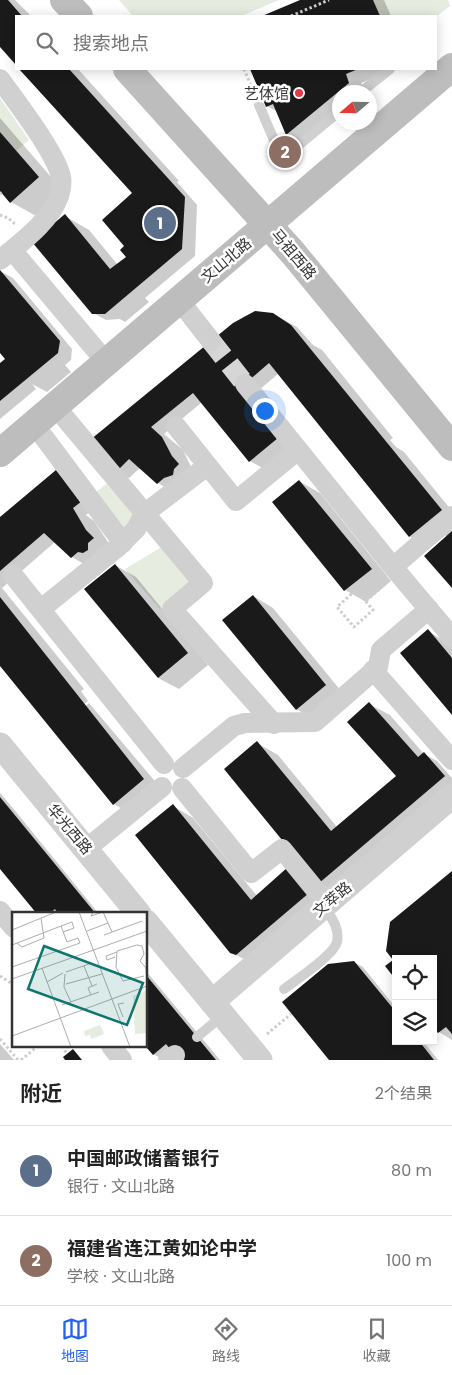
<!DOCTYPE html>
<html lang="zh">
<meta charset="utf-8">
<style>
body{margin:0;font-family:Poppins,"Noto Sans SC",sans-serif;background:#f6f6f6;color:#222}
.controls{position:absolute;right:15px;bottom:15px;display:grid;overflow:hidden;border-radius:0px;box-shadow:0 2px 12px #0003}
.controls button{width:45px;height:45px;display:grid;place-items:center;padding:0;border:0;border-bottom:1px solid #e0e0e0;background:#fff;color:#222;font:25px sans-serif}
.compass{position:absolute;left:332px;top:85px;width:45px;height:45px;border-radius:50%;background:#fff;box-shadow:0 2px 12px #0003;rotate:250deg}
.you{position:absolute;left:264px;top:410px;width:18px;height:18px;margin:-12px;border:4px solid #fff;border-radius:50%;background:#1a73e8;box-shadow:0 0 0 8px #1a73e833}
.badge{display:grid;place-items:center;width:32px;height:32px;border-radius:50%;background:#2563eb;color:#fff;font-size:16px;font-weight:700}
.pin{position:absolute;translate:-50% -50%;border:2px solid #fff;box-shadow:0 1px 5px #0006}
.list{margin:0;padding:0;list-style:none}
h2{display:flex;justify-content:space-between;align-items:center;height:65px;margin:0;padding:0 20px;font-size:21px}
h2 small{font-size:16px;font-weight:400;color:#767676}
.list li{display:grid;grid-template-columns:32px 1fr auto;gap:15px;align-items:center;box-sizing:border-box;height:90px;padding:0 20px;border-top:1px solid #e0e0e0}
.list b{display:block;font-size:19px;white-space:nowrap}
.list p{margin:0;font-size:16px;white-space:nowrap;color:#767676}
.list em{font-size:16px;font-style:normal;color:#767676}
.icon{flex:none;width:28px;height:28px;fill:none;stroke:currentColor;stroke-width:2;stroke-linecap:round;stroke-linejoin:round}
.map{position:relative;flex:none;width:452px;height:1060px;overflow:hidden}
.search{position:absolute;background:#fff;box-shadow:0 2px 12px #0003;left:15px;right:15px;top:15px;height:55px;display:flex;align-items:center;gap:12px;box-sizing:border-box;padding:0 18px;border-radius:0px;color:#767676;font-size:19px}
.sheet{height:245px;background:#fff}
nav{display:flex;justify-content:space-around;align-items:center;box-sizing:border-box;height:70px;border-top:1px solid #e0e0e0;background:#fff;font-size:14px;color:#767676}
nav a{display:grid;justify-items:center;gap:2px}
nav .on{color:#2563eb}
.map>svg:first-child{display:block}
</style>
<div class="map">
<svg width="452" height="1060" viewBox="0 0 452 1060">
<rect width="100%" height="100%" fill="#fff"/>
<path fill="#e6ecdf" d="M 119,0 L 279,0 L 241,16 L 133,16 Z
M 368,0 L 448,0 L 450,6 L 436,17 L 374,16 Z
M 0,98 L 29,140 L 16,151 L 0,132 Z
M 110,481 L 135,515 L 123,531 L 95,493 Z
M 163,546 L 192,582 L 160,609 L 125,569 Z"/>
<path fill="#0003" d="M 0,0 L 15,0 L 31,16 L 16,16 L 16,63 L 0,45 Z
M 304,0 L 384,0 L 391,16 L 266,16 Z
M 21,69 L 78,69 L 179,181 L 177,182 L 197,205 L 195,256 L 145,298 L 149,302 L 125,322 L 120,319 L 106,320 L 93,313 L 65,216 L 89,230 L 118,265 L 128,257 L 126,246 L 133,192 Z
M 252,69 L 395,69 L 361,83 L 365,92 L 340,92 L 340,113 L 303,143 L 287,134 L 278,112 L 267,106 Z
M 0,118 L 64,192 L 36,216 L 11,202 L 0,189 Z
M 0,271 L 13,278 L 72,349 L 71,360 L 65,365 L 71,372 L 47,392 L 32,384 L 36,389 L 0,419 L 0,364 L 10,363 L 0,351 Z
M 255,312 L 273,314 L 297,327 L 313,345 L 322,350 L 393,438 L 390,440 L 396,447 L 404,452 L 452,511 L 452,586 L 447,537 L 445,535 L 430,548 L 409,536 L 278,374 L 253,395 L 298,450 L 271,473 L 250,461 L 202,402 L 164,434 L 183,450 L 192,469 L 178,495 L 158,483 L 141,467 L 129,478 L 117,471 L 124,414 L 245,316 Z
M 56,472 L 94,508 L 86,515 L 94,521 L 114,551 L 92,569 L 72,557 L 55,542 L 2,588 L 84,689 L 81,691 L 88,701 L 56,728 L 58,730 L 89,703 L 164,792 L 134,816 L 114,804 L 0,664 L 0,518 Z
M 299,481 L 320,493 L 391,581 L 366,602 L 345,590 L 274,502 Z
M 115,565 L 136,577 L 208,665 L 179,689 L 158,678 Z
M 253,596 L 273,608 L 346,697 L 317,721 L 296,709 Z
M 428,631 L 452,646 L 452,713 Z
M 369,704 L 390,715 L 424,754 L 437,761 L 452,778 L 452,797 L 338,893 L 317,882 L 257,743 L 278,755 L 337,827 L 397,776 Z
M 0,793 L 12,807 L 99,914 L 38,914 L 0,867 Z
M 173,806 L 193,818 L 257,896 L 301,876 L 321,901 L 244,959 L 230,952 Z
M 452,873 L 452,1040 L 439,1032 L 433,1025 L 433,959 L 396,959 L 396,978 L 387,967 L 395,960 L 388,950 L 391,922 Z
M 354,962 L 363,967 L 396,1008 L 396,1041 L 423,1041 L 438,1060 L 331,1060 Z
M 146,971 L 220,1060 L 164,1060 L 153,1054 L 146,1045 Z
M 0,1044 L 1,1045 L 14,1060 L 0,1060 Z"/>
<path fill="#1a1a1a" d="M 0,0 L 8,0 L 22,16 L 16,16 L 16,65 L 0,47 Z
M 300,0 L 373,0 L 380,16 L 262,16 Z
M 19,69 L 69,69 L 185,197 L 182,249 L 105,314 L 92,314 L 32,242 L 65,214 L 110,269 L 126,257 L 120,250 L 124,246 L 102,220 L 132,193 Z
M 250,69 L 358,69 L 346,74 L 349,83 L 286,135 L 273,104 L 266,107 Z
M 0,132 L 39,177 L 10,203 L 0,191 Z
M 0,270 L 60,341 L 58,353 L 0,401 L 0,363 L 5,359 L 0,353 Z
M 255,311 L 273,313 L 291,325 L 442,510 L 409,537 L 269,363 L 239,389 L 278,438 L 249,462 L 193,393 L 151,427 L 162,437 L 172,456 L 179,464 L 174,469 L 173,475 L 164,478 L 157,484 L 129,459 L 116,472 L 90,440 L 233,323 Z
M 56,470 L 82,501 L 73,508 L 86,530 L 94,538 L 88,543 L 88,550 L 83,553 L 78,552 L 71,558 L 44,533 L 0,571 L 0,517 Z
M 299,480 L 372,569 L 344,591 L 272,502 Z
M 452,531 L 452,588 L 424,556 Z
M 115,564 L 188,653 L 158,678 L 84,589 Z
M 253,595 L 326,685 L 296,710 L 222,620 Z
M 0,597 L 144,779 L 113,805 L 0,666 Z
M 428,629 L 452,658 L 452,715 L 400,653 Z
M 369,702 L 418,757 L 424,752 L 445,776 L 318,884 L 224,769 L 257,741 L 331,831 L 396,776 L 347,722 Z
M 0,797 L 96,914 L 58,914 L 55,909 L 49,914 L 37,914 L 0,869 Z
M 173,804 L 251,900 L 288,867 L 309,893 L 236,955 L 230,953 L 135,835 Z
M 452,871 L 452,1034 L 446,1027 L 438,1033 L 433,1027 L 433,959 L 396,959 L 396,980 L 385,966 L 393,960 L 386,951 L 390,922 Z
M 354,961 L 396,1012 L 396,1041 L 419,1041 L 434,1060 L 329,1060 L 282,1002 L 328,964 Z
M 146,975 L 216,1060 L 179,1060 L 166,1044 L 153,1055 L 146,1047 Z
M 73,1049 L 82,1060 L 65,1060 L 63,1057 Z"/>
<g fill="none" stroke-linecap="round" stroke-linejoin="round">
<path stroke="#d6d6d6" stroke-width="20" stroke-dasharray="20 10" stroke-linecap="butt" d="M 211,341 L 245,384"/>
<path stroke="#cdcdcd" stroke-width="3" stroke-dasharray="2.5 2.5" stroke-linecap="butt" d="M 291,16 L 329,0
M 244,69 L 254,93
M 0,194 L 2,193
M 0,215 L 8,218 L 15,224
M 356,590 L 373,610 L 354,627 L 337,607 Z
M 366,601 L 384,585
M 0,976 L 14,985
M 267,1034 L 291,1014
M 0,1039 L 18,1060
M 62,1046 L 67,1054
M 21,1060 L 38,1046"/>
<path stroke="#d0d0d0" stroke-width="10" d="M 361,92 L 390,69
M 259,105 L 282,159 L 340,111
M 284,989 C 296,980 333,956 337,942 C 340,928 331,917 324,906
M 197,1037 L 222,1016"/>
<path stroke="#d0d0d0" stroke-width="20" d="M 0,79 C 15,100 56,153 61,177 C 62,181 61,191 59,196 C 50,222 20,243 0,260
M 12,250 L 106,362
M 179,300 L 211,341
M 245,384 L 393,567 L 452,637
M 55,406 L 203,583 L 172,609 L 274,724
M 34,424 L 123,543
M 176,426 L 236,501 L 298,450
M 393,567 L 452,516
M 13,575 L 164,764
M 41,609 L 118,547 L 136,529 L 144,514 L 207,466
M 373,670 L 452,760
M 183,768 L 234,726 L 245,723 L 315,722 L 378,667 L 381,650 L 429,609
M 182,788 L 251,873 L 282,849 L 327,904
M 86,849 L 162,787
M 0,911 L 14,928
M 111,1046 L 122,1060
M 168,1060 L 175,1055"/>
<path stroke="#d0d0d0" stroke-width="25" d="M 0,745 L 139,914
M 146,922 L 260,1060
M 212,1002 L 452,796"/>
<path stroke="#bdbdbd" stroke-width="28" d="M 64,0 L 79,16
M 127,69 L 293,253 L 452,447
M 0,453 L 452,67"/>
</g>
<circle fill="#e63946" stroke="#fff" stroke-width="2" cx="299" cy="93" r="5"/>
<g text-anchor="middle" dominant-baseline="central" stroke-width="5" stroke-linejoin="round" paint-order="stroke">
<g font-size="15" fill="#333" stroke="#fff" text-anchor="end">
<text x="289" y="93">艺体馆</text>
</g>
<g font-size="15" fill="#333" stroke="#fff">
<text transform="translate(294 254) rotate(50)">马祖西路</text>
<text transform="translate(226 260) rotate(-40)">文山北路</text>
<text transform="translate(70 829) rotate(50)">华光西路</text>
<text transform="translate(332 899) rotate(-40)">文萃路</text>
</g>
</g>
<g transform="translate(12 912)">
<rect width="135" height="135" fill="#fff"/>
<path d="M 135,78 L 135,121 L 123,122 L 121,84 ZM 88,113 L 92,122 L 79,127 L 78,123 L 73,124 L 72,119 Z" fill="#e6ecdf"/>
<path fill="none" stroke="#adadad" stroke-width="1" d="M 67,0 L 118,135M 81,0 L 79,4 L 91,0M 91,0 L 100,20M 49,14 L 60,10 L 62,16 L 51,20M 0,18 L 44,0M 75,19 L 96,11M 92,23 L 130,9M 5,31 L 10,35 L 32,26 L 29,6M 0,33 L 49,14 L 55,30M 103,45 L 95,48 L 94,44 L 105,40M 72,54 L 80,74M 0,55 L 68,31 L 66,26 L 55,30M 30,56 L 59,135M 54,60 L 77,52M 53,62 L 52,75 L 59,90M 132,64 L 111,69 L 104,55 L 105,39 L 125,33 L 130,34 L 132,42 L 128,49 L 134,56 L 135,70M 0,67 L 135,19M 35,70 L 51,61M 54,72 L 90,62M 79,83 L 76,76 L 85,72M 50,93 L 87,80M 111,105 L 106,92 L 112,91M 0,124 L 135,74"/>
<path fill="#0f766e" fill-opacity="0.15" stroke="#0f766e" stroke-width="2.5" d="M 32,34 L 131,71 L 115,113 L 16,77 Z"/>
<rect width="135" height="135" fill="none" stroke="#333" stroke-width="2.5"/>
</g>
</svg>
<div class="controls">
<button><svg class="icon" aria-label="locate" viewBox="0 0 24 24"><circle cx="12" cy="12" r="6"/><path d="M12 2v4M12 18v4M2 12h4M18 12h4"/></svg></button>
<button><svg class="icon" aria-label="layers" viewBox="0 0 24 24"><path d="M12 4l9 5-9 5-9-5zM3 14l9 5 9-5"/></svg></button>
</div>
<svg class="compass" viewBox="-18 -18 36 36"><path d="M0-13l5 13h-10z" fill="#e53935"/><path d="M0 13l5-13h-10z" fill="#767676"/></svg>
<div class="you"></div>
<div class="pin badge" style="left:160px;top:223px;background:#5c6f8a">1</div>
<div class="pin badge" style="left:285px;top:152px;background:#8d6e63">2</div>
<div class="search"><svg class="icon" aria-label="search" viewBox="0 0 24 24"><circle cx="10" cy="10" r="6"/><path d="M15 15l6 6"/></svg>搜索地点</div>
</div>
<section class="sheet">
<h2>附近<small>2个结果</small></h2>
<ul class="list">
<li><span class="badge" style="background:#5c6f8a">1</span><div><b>中国邮政储蓄银行</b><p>银行 · 文山北路</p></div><em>80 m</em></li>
<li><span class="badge" style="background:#8d6e63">2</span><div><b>福建省连江黄如论中学</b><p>学校 · 文山北路</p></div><em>100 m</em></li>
</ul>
</section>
<nav>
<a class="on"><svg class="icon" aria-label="map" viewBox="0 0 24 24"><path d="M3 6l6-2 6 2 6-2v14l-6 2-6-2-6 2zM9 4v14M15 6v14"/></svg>地图</a>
<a><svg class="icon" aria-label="directions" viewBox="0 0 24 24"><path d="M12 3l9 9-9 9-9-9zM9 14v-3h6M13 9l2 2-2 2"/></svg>路线</a>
<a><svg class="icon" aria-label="saved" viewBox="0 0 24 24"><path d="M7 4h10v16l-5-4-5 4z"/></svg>收藏</a>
</nav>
